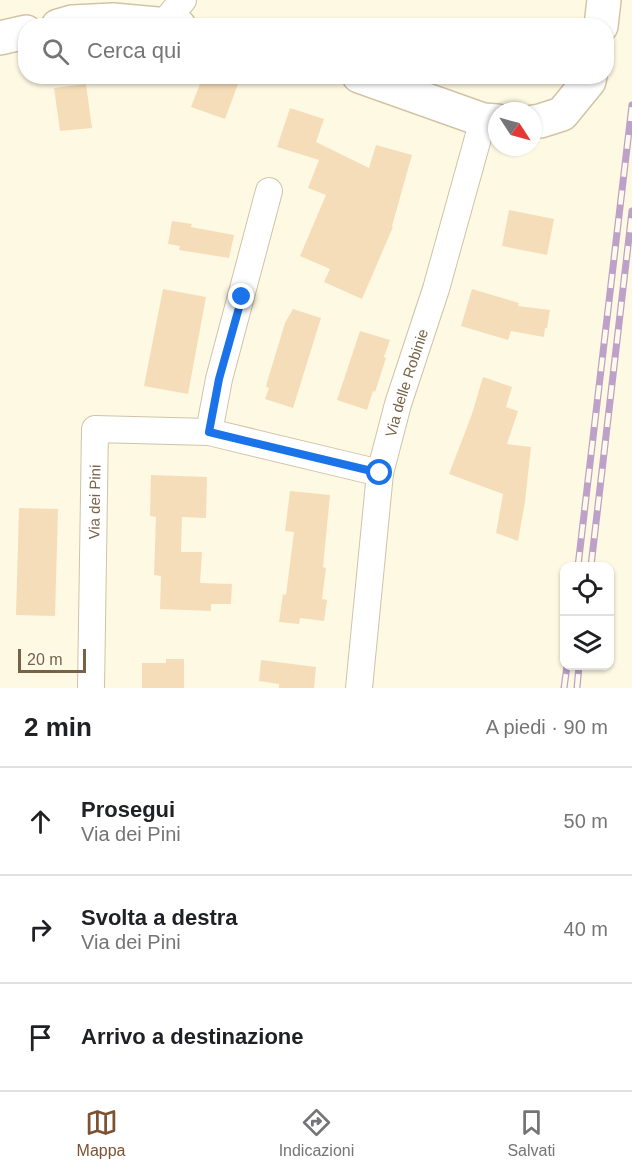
<!DOCTYPE html>
<html lang="it">
<meta charset="utf-8">
<style>
body{margin:0;font-family:Helvetica,sans-serif;background:#f6f6f6;color:#202124}
.controls{position:absolute;right:18px;bottom:18px;display:grid;overflow:hidden;border-radius:12px;box-shadow:0 2px 4px #0004}
.controls button{width:54px;height:54px;display:grid;place-items:center;padding:0;border:0;border-bottom:2px solid #e0e0e0;background:#fff;color:#202124;font:30px sans-serif}
.compass{position:absolute;left:488px;top:102px;width:54px;height:54px;border-radius:50%;background:#fff;box-shadow:0 2px 4px #0004;rotate:126deg}
.scale{position:absolute;left:18px;bottom:15px;width:68px;box-sizing:border-box;padding-left:6px;border:3px solid #786247;border-top:0;font-size:16px;line-height:21px;white-space:nowrap;color:#786247;-webkit-text-stroke:4px #fffbeb;paint-order:stroke}
.stop{position:absolute;width:18px;height:18px;margin:-14px;border:4px solid #1a73e8;border-radius:50%;background:#fff}
.stop.end{background:#1a73e8;border-color:#fff;box-shadow:0 2px 6px #0008}
.list{margin:0;padding:0;list-style:none}
h2{display:flex;justify-content:space-between;align-items:center;height:78px;margin:0;padding:0 24px;font-size:26px}
h2 small{font-size:20px;font-weight:400;color:#757577}
.list li{display:grid;grid-template-columns:39px 1fr auto;gap:18px;align-items:center;box-sizing:border-box;height:108px;padding:0 24px;border-top:2px solid #e0e0e0}
.list b{display:block;font-size:22px;white-space:nowrap}
.list p{margin:0;font-size:20px;white-space:nowrap;color:#757577}
.list em{font-size:20px;font-style:normal;color:#757577}
.icon{flex:none;width:33px;height:33px;fill:none;stroke:currentColor;stroke-width:2;stroke-linecap:round;stroke-linejoin:round}
.map{position:relative;flex:none;width:632px;height:688px;overflow:hidden}
.search{position:absolute;background:#fff;box-shadow:0 2px 4px #0004;left:18px;right:18px;top:18px;height:66px;display:flex;align-items:center;gap:15px;box-sizing:border-box;padding:0 21px;border-radius:24px;color:#757577;font-size:22px}
.sheet{height:402px;background:#fff}
nav{display:flex;justify-content:space-around;align-items:center;box-sizing:border-box;height:84px;border-top:2px solid #e0e0e0;background:#fff;font-size:16px;color:#757577}
nav a{display:grid;justify-items:center;gap:3px}
nav .on{color:#7e5131}
.map>svg:first-child{display:block}
</style>
<div class="map">
<svg width="632" height="688" viewBox="0 0 632 688">
<rect width="100%" height="100%" fill="#fef9e3"/>
<path fill="#f5ddb9" d="M 203,76 L 241,76 L 225,119 L 191,107 Z
M 86,84 L 92,128 L 60,131 L 54,88 Z
M 290,108 L 324,119 L 316,142 L 369,168 L 376,145 L 412,155 L 392,226 L 393,227 L 362,299 L 324,282 L 330,269 L 300,256 L 326,195 L 308,188 L 319,160 L 277,147 Z
M 509,210 L 554,219 L 547,255 L 502,246 Z
M 172,221 L 192,224 L 191,227 L 234,235 L 229,258 L 179,250 L 180,246 L 168,244 Z
M 163,289 L 206,297 L 188,394 L 144,386 Z
M 472,289 L 519,303 L 518,306 L 550,310 L 547,328 L 545,328 L 544,337 L 511,331 L 508,340 L 461,326 Z
M 293,309 L 321,318 L 293,408 L 265,399 L 269,388 L 266,387 L 268,379 L 285,323 Z
M 360,331 L 390,340 L 384,357 L 386,358 L 375,392 L 373,391 L 367,410 L 337,400 Z
M 483,377 L 512,387 L 506,407 L 518,411 L 507,444 L 531,447 L 525,502 L 518,541 L 496,533 L 503,494 L 449,474 L 472,414 Z
M 151,475 L 207,477 L 206,518 L 182,517 L 181,552 L 202,552 L 200,583 L 232,584 L 231,604 L 211,604 L 211,611 L 160,609 L 161,576 L 154,575 L 156,517 L 150,516 Z
M 290,491 L 330,495 L 323,567 L 326,568 L 322,599 L 327,600 L 324,621 L 300,618 L 299,624 L 279,622 L 283,594 L 286,595 L 294,532 L 285,531 Z
M 19,508 L 58,509 L 55,616 L 16,615 Z
M 166,659 L 184,659 L 184,688 L 142,688 L 142,663 L 166,663 Z
M 261,660 L 316,667 L 314,688 L 279,688 L 279,684 L 259,681 Z"/>
<g fill="none" stroke-linecap="round" stroke-linejoin="round">
<defs>
<g id="street">
<path d="M 163,24 L 183,0"/>
<path d="M 209,432 L 219,379 L 269,191"/>
<path id="s1" d="M 91,688 L 95,429 L 209,432 L 380,473"/>
<path id="s2" d="M 359,688 L 380,473 L 398,404 L 436,289 L 483,120"/>
</g>
<path id="secondary" d="M 58,26 L 72,22 L 113,20 L 179,26
M 601,26 L 604,0
M 0,38 L 26,32
M 359,76 L 483,120 L 497,121
M 533,122 L 540,121 L 562,114 L 589,81 L 590,76"/>
</defs>
<use href="#street" stroke="#d0c2a9" stroke-width="28"/>
<use href="#secondary" stroke="#d3c3a5" stroke-width="36"/>
<use href="#street" stroke="#fff" stroke-width="26"/>
<use href="#secondary" stroke="#fff" stroke-width="33"/>
<defs>
<path id="rail" d="M 578,566 L 632,105
M 591,566 L 632,211
M 564,688 L 567,666
M 577,688 L 579,666"/>
</defs>
<use href="#rail" stroke="#bea1c8" stroke-width="7"/>
<use href="#rail" stroke="#fffbeb" stroke-width="4.5" stroke-dasharray="14" stroke-linecap="butt"/>
</g>
<g fill="none" stroke-linecap="round" stroke-linejoin="round">
<path stroke="#1a73e8" stroke-width="8" d="M 242,297 L 219,379 L 209,432 L 380,473"/>
</g>
<g text-anchor="middle" dominant-baseline="central" stroke-width="4.5" stroke-linejoin="round" paint-order="stroke">
<g font-size="15" fill="#786247" stroke="#fffbeb">
<text stroke="none"><textPath href="#s2" startOffset="310">Via delle Robinie</textPath></text>
<text stroke="none"><textPath href="#s1" startOffset="186">Via dei Pini</textPath></text>
</g>
</g>
</svg>
<div class="controls">
<button><svg class="icon" aria-label="locate" viewBox="0 0 24 24"><circle cx="12" cy="12" r="6"/><path d="M12 2v4M12 18v4M2 12h4M18 12h4"/></svg></button>
<button><svg class="icon" aria-label="layers" viewBox="0 0 24 24"><path d="M12 4l9 5-9 5-9-5zM3 14l9 5 9-5"/></svg></button>
</div>
<svg class="compass" viewBox="-18 -18 36 36"><path d="M0-13l5 13h-10z" fill="#e53935"/><path d="M0 13l5-13h-10z" fill="#757577"/></svg>
<div class="scale">20 m</div>
<div class="stop" style="left:380px;top:473px"></div>
<div class="stop end" style="left:242px;top:297px"></div>
<div class="search"><svg class="icon" aria-label="search" viewBox="0 0 24 24"><circle cx="10" cy="10" r="6"/><path d="M15 15l6 6"/></svg>Cerca qui</div>
</div>
<section class="sheet">
<h2>2 min<small>A piedi · 90 m</small></h2>
<ul class="list">
<li><svg class="icon" aria-label="ahead" viewBox="0 0 24 24"><path d="M12 20V5M6 11l6-6 6 6"/></svg><div><b>Prosegui</b><p>Via dei Pini</p></div><em>50 m</em></li>
<li><svg class="icon" aria-label="right" viewBox="0 0 24 24"><path d="M7 20v-9h11M14 6l5 5-5 5"/></svg><div><b>Svolta a destra</b><p>Via dei Pini</p></div><em>40 m</em></li>
<li><svg class="icon" aria-label="arrive" viewBox="0 0 24 24"><path d="M6 21V4h12l-3 4 3 4H6"/></svg><div><b>Arrivo a destinazione</b></div></li>
</ul>
</section>
<nav>
<a class="on"><svg class="icon" aria-label="map" viewBox="0 0 24 24"><path d="M3 6l6-2 6 2 6-2v14l-6 2-6-2-6 2zM9 4v14M15 6v14"/></svg>Mappa</a>
<a><svg class="icon" aria-label="directions" viewBox="0 0 24 24"><path d="M12 3l9 9-9 9-9-9zM9 14v-3h6M13 9l2 2-2 2"/></svg>Indicazioni</a>
<a><svg class="icon" aria-label="saved" viewBox="0 0 24 24"><path d="M7 4h10v16l-5-4-5 4z"/></svg>Salvati</a>
</nav>
